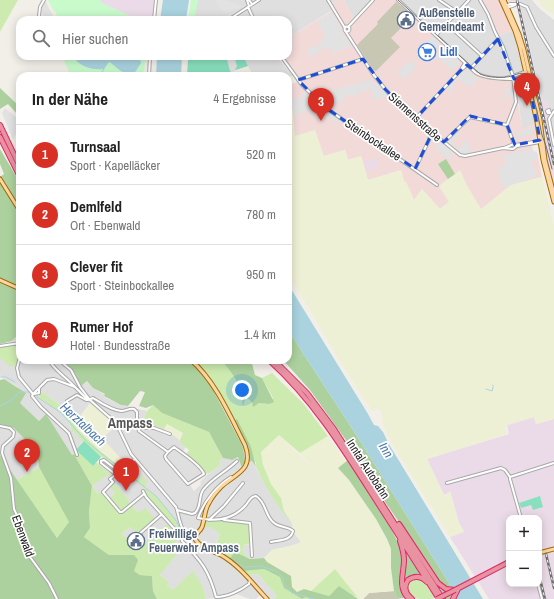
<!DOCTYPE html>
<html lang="de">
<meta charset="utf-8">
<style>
body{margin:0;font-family:"Archivo Narrow",sans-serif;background:#f2f2f2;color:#222}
.controls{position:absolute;right:12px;bottom:12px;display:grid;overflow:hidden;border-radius:8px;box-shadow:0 2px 10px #0003}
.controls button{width:36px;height:36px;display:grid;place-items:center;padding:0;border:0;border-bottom:1px solid #e0e0e0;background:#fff;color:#222;font:20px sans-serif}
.you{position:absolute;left:242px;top:390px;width:14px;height:14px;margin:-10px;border:3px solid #fff;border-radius:50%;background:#1a73e8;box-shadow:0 0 0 6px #1a73e833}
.badge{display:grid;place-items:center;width:26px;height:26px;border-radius:50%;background:#d93025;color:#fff;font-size:13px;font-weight:700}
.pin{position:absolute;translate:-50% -33px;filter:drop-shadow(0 1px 2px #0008)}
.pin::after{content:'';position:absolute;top:21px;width:14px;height:12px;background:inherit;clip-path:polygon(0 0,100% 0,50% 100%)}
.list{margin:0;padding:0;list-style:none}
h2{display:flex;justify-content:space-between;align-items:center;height:52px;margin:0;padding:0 16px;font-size:17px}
h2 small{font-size:13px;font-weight:400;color:#767676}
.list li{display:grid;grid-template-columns:26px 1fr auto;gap:12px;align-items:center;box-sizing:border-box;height:60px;padding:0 16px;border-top:1px solid #e0e0e0}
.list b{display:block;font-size:15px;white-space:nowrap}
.list p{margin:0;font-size:13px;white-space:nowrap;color:#767676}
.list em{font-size:13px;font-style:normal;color:#767676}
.icon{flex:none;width:22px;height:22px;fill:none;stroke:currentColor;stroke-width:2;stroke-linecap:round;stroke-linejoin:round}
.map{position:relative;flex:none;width:554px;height:599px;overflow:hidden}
.search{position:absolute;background:#fff;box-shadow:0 2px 10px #0003;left:16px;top:16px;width:276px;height:44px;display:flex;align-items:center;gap:10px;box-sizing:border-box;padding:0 14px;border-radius:12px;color:#767676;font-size:15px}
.panel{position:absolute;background:#fff;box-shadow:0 2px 10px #0003;left:16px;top:72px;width:276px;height:292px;border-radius:12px}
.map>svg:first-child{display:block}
</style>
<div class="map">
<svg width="554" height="599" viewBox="0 0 554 599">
<rect width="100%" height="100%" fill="#f2efe9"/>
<path fill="#e0dfdf" d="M 197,0 L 256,0 L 222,20 L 194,20 Z
M 261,0 L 339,0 L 331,4 L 334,9 L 288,38 L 288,20 L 230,20 Z
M 344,0 L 373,0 L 354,19 Z
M 399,0 L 480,0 L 484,6 L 497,37 L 512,30 L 519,49 L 536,124 L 522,129 L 519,104 L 480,74 Z
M 519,0 L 532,0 L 540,9 L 554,20 L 554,152 L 547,118 L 547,115 L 551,110 L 549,109 L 547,102 L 543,101 L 541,97 Z
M 243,56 L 279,56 L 279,59 L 293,76 L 288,77 L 288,76 L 253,76 Z
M 16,337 L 20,337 L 20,360 L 57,360 L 72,372 L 81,386 L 87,381 L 93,388 L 105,395 L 104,397 L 121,405 L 147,411 L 143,421 L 163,428 L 179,439 L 179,442 L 186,447 L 182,452 L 202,469 L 205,474 L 200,479 L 197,479 L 190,485 L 194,491 L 201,484 L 200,482 L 209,473 L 221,465 L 219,461 L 223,458 L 232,460 L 238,457 L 242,468 L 252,461 L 268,490 L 285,515 L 292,523 L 293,532 L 301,542 L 294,545 L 272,550 L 264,558 L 250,559 L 244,553 L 243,545 L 251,545 L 251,527 L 204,527 L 211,527 L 220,534 L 212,552 L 234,566 L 244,575 L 258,574 L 277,596 L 274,599 L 269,599 L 262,593 L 256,599 L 250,599 L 236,594 L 222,599 L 215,598 L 206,599 L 203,587 L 173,590 L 167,585 L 169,582 L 160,575 L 171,547 L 180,539 L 178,535 L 167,525 L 137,551 L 122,534 L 130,527 L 138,513 L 128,499 L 115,493 L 108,499 L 98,494 L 92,486 L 107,474 L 111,474 L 121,469 L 101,438 L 116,426 L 90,403 L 79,418 L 42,392 L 38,397 L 57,409 L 84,440 L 72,456 L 46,415 L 39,421 L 20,403 L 18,387 L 4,379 L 0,375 L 0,347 L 12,342 Z
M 0,424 L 14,428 L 33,448 L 38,459 L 39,467 L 17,480 L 0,455 Z"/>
<path fill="#f2dad9" d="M 339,0 L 344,0 L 354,19 L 373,0 L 399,0 L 480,74 L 514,78 L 522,128 L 536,124 L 537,136 L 536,145 L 532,146 L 533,151 L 537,152 L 542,177 L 511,185 L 481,210 L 466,184 L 460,170 L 449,202 L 440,209 L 422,189 L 414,200 L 406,182 L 404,181 L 401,170 L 368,180 L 361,156 L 348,160 L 345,150 L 324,156 L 294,136 L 293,113 L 289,94 L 291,84 L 301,81 L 282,56 L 288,56 L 288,38 L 334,10 L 331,4 Z
M 480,0 L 515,0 L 516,1 L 511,2 L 507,1 L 500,4 L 512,30 L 497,37 L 491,22 Z"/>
<path fill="#ebdbe8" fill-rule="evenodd" d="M 99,0 L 156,0 L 154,20 L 139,20 L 103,4 Z
M 515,0 L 519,0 L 541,97 L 542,97 L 543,101 L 547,102 L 549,108 L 552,112 L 547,116 L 547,119 L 554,152 L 554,190 L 544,149 L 545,138 L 542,116 Z
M 377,158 L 379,167 L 366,171 L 364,162 Z
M 534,417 L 536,424 L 554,419 L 554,599 L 489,599 L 450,537 L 464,531 L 459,523 L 450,492 L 444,495 L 427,459 L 509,434 L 507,425 ZM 509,518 L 539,518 L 539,584 L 509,584 Z"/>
<path fill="#c7c7b4" d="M 396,2 L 413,16 L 391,38 L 400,47 L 376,71 L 373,70 L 357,45 L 378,24 L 377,22 Z
M 394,591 L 397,598 L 403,599 L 363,599 L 369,593 Z"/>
<path fill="#eef0d5" d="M 538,0 L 554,0 L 554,14 L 544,9 Z
M 250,69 L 253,76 L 224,76 Z
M 293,76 L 289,94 L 293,113 L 295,136 L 315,130 L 324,156 L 345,150 L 348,160 L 361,156 L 368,180 L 401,171 L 404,181 L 406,182 L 414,200 L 422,189 L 440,209 L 449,202 L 439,186 L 460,170 L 466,184 L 481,209 L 511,185 L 542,177 L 554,226 L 554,419 L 536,424 L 534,417 L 505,426 L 507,434 L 427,459 L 444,495 L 448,494 L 450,491 L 459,523 L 464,532 L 450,537 L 392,444 L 383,426 L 382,418 L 382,414 L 379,409 L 372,411 L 342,365 L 288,273 L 288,77 Z
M 91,403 L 108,416 L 117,426 L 102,438 L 126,464 L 121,469 L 101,454 L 75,429 L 83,422 L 79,418 Z
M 167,424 L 183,433 L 179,439 L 164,429 Z
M 279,435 L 315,470 L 300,453 L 328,436 L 346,462 L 338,468 L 349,480 L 376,519 L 391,549 L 391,568 L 394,591 L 369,593 L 363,599 L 359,599 L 335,569 L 311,591 L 304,589 L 297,592 L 292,587 L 291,576 L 267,562 L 264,558 L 272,550 L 294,545 L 301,542 L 293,532 L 292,523 L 284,511 L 281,498 L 271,484 L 263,465 L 261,452 Z"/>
<path fill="#cdebb0" d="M 0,0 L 18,0 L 0,32 Z
M 7,344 L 17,345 L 19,358 L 17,365 L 10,367 L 3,360 L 0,359 L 0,348 Z
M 192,360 L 221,360 C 228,367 241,384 243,393 C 243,397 241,402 243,406 L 246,397 L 252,402 L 269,404 L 273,398 L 262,378 L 272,373 L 303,403 L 328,436 L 300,453 L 279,435 L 261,452 L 263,465 L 271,484 L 281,498 L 284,511 L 292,523 C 277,507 265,487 256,467 L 256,463 L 212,383 Z
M 42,392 L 84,422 L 76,428 L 101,452 L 124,470 L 133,474 L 139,481 L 143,476 L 147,481 L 144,488 C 160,497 172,513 180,529 L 178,531 L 170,523 L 145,494 L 144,488 L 136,480 L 132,483 L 127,479 L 127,476 L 122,470 L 119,470 L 104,458 L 101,457 L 81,440 L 74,431 L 71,433 L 77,443 L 72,437 L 70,433 L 72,431 C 71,417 49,404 38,397 Z
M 153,405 L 162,413 L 209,432 L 223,458 L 219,461 L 221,465 L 209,473 L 205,474 L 201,469 L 186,455 L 189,450 L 179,442 L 183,433 L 167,424 L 164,429 L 143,421 L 147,411 Z
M 76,450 L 93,466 L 96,462 L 111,474 L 109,476 L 107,475 L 92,486 L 98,494 L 102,492 L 108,499 L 115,493 L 110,486 L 113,483 L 128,499 L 138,513 L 145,508 L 155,519 L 137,533 L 130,527 L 122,534 L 137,550 L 167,524 L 178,535 L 180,538 L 171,547 L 176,555 L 160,575 L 169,582 L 167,585 L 173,590 L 193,571 L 203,587 L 206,599 L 157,599 L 153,591 L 152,576 L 140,575 L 134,571 L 134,555 L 109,555 L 84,537 L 90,528 L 89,512 L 92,486 L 74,454 Z
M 39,467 L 70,522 L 57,538 L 17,480 Z
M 206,521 L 249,522 L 251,527 L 252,544 L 243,545 L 244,553 L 250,559 L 235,552 L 229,559 L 214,549 L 220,534 L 211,527 L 204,527 Z
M 264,569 L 281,577 L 284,588 L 302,599 L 306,597 L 310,599 L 274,599 L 277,596 L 258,574 L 247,575 L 245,571 Z
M 335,569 L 359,599 L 355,596 L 333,592 L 329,596 L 311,591 Z
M 418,578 L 424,581 L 435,598 C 431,599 429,599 425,599 C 413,599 409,598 407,585 L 412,579 Z"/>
<path fill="#add19e" d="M 0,88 L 20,107 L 20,117 L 8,104 L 0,109 Z
M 0,149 L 20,183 L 20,337 L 16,337 L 12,341 L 0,344 L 0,177 L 4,174 L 0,164 Z
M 446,159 L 455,174 L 448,179 L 438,164 Z
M 288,330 L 355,433 L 449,583 L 455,599 L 446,599 L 428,564 L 383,499 L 348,443 L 310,390 L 283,360 L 288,360 Z
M 62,360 L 77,360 L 79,361 L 86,360 L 189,360 L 194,365 L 210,384 L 243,447 L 245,460 L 242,468 L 238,457 L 232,460 L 223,458 L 209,432 L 162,413 L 153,405 L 146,408 L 139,406 L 145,392 L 140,391 L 128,406 L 121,405 L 104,396 L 105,394 L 93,388 L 87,381 L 81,386 L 74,372 Z
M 221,360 L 251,360 L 255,375 L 262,378 L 274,402 L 269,404 L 259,403 L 253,407 L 252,402 L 246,397 L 243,406 C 241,402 244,398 243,393 C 241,385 227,366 221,360 Z
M 4,379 L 26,393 L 20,403 L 39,421 L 46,414 L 72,455 L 74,454 L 92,486 L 89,512 L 90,528 L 84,537 L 109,555 L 134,555 L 138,560 L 134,571 L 140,575 L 152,576 L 153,591 L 157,599 L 0,599 L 0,455 L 57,538 L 69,522 L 39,467 L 38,459 L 33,448 L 14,428 L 0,424 L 0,380 Z
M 237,419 L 251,447 L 256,467 L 252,461 L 249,462 L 247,448 L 234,421 Z
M 348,460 L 392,531 L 400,546 L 402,558 L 399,586 L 404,598 L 397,598 L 394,591 L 391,568 L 391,549 L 387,539 L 376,519 L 349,480 L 338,468 Z
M 405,551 L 422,576 L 416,575 L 404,584 L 402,583 Z
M 235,552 L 250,559 L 264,558 L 267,562 L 291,576 L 292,587 L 297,592 L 304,589 L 329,596 L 339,586 L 358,599 L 310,599 L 306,597 L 302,599 L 284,588 L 280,577 L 264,569 L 245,571 L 229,559 Z"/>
<path fill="#c8facc" d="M 48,0 L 99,0 L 104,4 L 139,20 L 59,20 L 56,14 L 56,12 L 53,10 Z
M 191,0 L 198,0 L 194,20 L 188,20 Z
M 62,56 L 146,56 L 147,59 L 144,64 L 145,67 L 142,76 L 71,76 Z"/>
<path fill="#88e0be" d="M 191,56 L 243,56 L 248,66 L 217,76 L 187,76 L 188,59 L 192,57 Z
M 84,441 L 101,457 L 93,466 L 76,450 Z
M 540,496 L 543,507 L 533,510 L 531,505 L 521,508 L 519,503 Z"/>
<path fill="#e2e2e2" d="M 215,0 L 223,0 L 241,5 L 242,7 L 239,9 L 237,9 L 229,14 L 223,12 Z
M 46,2 L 55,20 L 44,20 L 41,8 L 43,3 Z
M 332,11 L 343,32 L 342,36 L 345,35 L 352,46 L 332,53 L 330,47 L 320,50 L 317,54 L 310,57 L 307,49 L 322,44 L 320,40 L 326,37 L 317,22 Z
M 433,36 L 440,43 L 433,51 L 425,44 Z
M 443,44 L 459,60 L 460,63 L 452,71 L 434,53 Z
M 226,56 L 234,56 L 237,66 L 234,72 L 230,71 Z
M 409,61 L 412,63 L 413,62 L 417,66 L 405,79 L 397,73 Z
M 468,70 L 478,79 L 470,88 L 459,79 L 452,86 L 454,87 L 449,93 L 445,90 L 445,89 L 456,77 L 458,78 L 462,72 Z
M 372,79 L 373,84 L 377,83 L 387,93 L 387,96 L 374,100 L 371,89 L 356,93 L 357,96 L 353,97 L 350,95 L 346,95 L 343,98 L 343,101 L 333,104 L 337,107 L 334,111 L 320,100 L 321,98 L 320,94 Z
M 512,82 L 515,100 L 510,97 L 510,95 L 506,94 L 501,101 L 500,100 Z
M 527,85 L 531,98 L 518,101 L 516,89 L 520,88 L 521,90 L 526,89 L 526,86 Z
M 305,91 L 310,98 L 295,103 L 312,98 L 342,122 L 337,123 L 333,120 L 332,121 L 321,112 L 310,115 L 308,111 L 294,115 L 292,105 L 293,103 L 291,104 L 290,99 L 292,98 L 293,99 L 304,96 L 303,92 Z
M 5,108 L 16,117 L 20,126 L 13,140 L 2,113 Z
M 533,126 L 534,130 L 531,131 L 532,133 L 518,138 L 517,135 L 515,135 L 514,134 Z
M 455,132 L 459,136 L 456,140 L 454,139 L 452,140 L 453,144 L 458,148 L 462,148 L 462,146 L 461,145 L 465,140 L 470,144 L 468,146 L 473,152 L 464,154 L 460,153 L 449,143 L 448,140 Z
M 434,138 L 437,139 L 451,151 L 453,157 L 446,159 L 444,155 L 436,149 L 438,144 L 430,141 Z
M 532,149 L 533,152 L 537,152 L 538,159 L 532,160 L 536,177 L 502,188 L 498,167 L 506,166 L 504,155 Z
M 104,458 L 116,466 L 115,467 L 121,471 L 112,480 L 109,476 L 111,474 L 98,464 Z"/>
<path fill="#aad3df" d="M 163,0 L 189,0 L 186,20 L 160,20 Z
M 72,56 L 139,56 L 141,63 L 136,71 L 131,75 C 121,73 117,68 110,62 L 108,63 L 104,69 C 90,70 81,67 72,56 Z
M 157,56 L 182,56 L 181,76 L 156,76 Z
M 288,284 L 368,414 L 374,425 L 378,426 L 383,432 L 390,446 L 483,599 L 455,599 L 449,583 L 355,433 L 288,330 Z"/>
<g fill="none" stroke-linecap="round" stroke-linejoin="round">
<path stroke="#aad3df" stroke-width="1" d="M 104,74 L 102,72 L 104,69
M 300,356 L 306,355
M 0,377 L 6,377 L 15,382
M 486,389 L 492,391 L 493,388 L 493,385
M 37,397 L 60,412 L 88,443 L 156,496 L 175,519 L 182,532
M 0,406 L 12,400 L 19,392 L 30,392
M 232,560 L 245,567 L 261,566 L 272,570 L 275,570 L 283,578 L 284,584 L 292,593 L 314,599
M 219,599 L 224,597"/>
<defs>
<path id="minor" d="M 247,0 L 249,6
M 249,0 L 252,4
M 328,0 L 345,28
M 398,0 L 476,73 C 485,78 500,79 511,79 C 517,79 521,77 527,80
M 439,0 L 457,12
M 480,0 L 488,14 L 495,32 L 503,47 L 513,76 L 516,102 L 507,125 L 515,147
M 520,4 L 527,7 L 536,27 L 554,56
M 506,6 L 510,4 L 516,4
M 248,7 L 254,20
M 506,8 L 515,5
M 39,16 L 40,7 L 44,0
M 154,20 L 156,0
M 228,20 L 259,0
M 447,24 L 482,56
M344.5 29a2.5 2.5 0 1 1 5 0a2.5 2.5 0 1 1-5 0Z
M 348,27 L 373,0
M 346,32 L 373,74 L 390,95 L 410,114 L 460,155 L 465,156 L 503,148 L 513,149 L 517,146 L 540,142
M 436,35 L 469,0
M 281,56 L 302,85 L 326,108 L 437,185
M 471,68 L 498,39
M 461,70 L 467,65
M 149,76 L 150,56
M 506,78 L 525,72
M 298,80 L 363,59
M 549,110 L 550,113 L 548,113 L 547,111 Z
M 554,111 L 549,119 L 554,145
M 415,119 L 460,71 L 465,63
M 444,142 L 470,117 L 507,125
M 515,145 L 540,141
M 504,148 L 514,144
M 415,169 L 429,140 L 431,132
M 18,343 L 20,356
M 0,346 L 20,343
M 20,357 L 17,368 L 19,377 L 33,394 L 32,396 L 41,407 L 69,433 L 77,455
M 49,360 C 55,371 66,377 74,386
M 59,360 L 71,370 L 80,387 L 90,400 L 116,423 L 131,454 L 176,507 C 180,518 180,536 194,538
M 33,394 L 47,380 L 54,379 L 75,387 L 88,400 L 93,398 C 101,403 111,410 121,411 C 126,411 129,408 134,409 L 137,412 L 137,423 L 139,431 L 168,452 L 165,456 L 166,459 L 187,483 L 188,484 L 204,474 C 201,465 182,453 174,447 L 168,452
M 34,394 L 39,393 L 39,389
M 67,401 L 77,395 L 86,400 L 88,400
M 0,426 L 10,428 L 14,432 L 13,437 L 3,446 L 2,453 L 11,478 L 14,509 L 22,526 L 30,557 L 49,583 L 57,599
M 138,428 L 154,428 L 170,434
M 135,459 L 110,479 L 113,482 L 103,492 L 120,512 L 122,512 L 144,494
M 115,474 L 101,463 L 101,461 L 104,460 L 118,471
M 231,477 C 216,486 204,502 198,518 C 216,522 232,520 245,506 C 249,502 250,496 256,496 C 266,502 265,515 273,522 C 279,528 288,526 293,531 C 291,541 279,540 271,542
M 510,477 L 554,463
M 510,477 L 510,479 L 521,518
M 447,483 L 501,468 L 505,470 L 510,477
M 143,491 L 146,497 L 181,536
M 177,510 L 192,514 L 195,513 C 202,506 198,498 203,490 C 212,478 226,472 237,461
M 209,520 L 224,506 L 243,483
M 224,520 L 250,523 L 252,556
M 186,533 L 181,536 L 182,541 C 201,561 209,570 216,597 C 227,597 240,591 249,584 L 250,580
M 137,536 L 161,515
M 538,584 L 542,599"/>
<path id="major" d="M 501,0 L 515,31 L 520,47 L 537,122 L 543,160 L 554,202
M 504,0 L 519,34 L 524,50 L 540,120 L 545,160 L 554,194
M 0,179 L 20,211
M 0,280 L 20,289
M 191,360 C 216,382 230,416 245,445 C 254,470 237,473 222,486 C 217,491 212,497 209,503 C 204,510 205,519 202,527 C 200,532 195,533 195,539 C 200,548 213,551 221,555 C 240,566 253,584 267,599
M 539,553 L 554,549"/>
<path id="highway" d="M 0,125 L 20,167
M 0,137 L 20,177
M 269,360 C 312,399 341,445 372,494 C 394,529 417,564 439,599
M 274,360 L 307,393 L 334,429 L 443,599
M 399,524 L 438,583 L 446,589 L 455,590 L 509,562
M 400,541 C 402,547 404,553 404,560 C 404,574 397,587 409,599
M 412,599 C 406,594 403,587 408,580 C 415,575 421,576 427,582
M 453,599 L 458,589"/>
</defs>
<use href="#minor" stroke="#a9a9a9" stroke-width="4"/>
<use href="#major" stroke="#a06b00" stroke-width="5"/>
<use href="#highway" stroke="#dc2a67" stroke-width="6"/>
<use href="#minor" stroke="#fff" stroke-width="2"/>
<use href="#major" stroke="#fcd6a4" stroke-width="3"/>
<use href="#highway" stroke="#e892a2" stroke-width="4"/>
<path stroke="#707070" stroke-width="1" d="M 398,0 L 480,74 C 487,77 497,78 506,77 C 513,77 521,70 527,75 L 537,111 L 542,135 L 546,146 L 552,169"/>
<defs>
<path id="rail" d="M 517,0 L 554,164
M 546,554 L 554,588
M 539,575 L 545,599"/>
</defs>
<use href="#rail" stroke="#707070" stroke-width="2.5"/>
<use href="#rail" stroke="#fff" stroke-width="1" stroke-dasharray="3" stroke-linecap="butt"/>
<defs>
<path id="highway-bridge" d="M 437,599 L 455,590"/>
</defs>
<use href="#highway-bridge" stroke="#dc2a67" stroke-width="6" stroke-linecap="butt"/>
<use href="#highway-bridge" stroke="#e892a2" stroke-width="4"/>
</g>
<path fill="none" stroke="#1d4ed8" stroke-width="3" stroke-dasharray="8 5" stroke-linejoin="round" d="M 498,39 L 514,79 L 524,79 L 529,83 L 540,140 L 515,145 L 507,125 L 470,116 L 444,142 L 432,133 L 415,169 L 326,108 L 298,80 L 363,59 L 385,89 L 415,119 L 460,71 L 467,65 L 471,68 Z"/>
<defs>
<symbol id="civic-ring" viewBox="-11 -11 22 22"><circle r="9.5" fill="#fff" stroke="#5c6f8a" stroke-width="1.5"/><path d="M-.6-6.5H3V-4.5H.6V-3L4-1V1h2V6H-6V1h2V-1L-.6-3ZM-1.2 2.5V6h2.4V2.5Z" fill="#5c6f8a"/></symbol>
<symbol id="supermarket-ring" viewBox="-11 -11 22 22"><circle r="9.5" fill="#fff" stroke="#3f7fe0" stroke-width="1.5"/><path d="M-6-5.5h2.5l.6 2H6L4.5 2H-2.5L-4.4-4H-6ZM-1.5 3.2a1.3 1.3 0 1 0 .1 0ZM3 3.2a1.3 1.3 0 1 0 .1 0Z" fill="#3f7fe0"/></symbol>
</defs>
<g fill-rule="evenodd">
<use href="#civic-ring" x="396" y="10" width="20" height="20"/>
<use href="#supermarket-ring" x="417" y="42" width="20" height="20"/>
<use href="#civic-ring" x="126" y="531" width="20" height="20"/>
</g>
<g text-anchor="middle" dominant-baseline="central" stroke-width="3.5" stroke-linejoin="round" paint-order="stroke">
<g font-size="12" font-weight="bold" fill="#4e5e75" stroke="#fff" text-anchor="start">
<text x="419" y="13">Außenstelle<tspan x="419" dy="14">Gemeindeamt</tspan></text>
<text x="149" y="534">Freiwillige<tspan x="149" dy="14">Feuerwehr Ampass</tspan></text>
</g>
<g font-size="12" font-weight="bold" fill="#366cbe" stroke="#fff" text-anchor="start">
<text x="440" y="52">Lidl</text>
</g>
<g font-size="12" fill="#222" stroke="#fff">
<text transform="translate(415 117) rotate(42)">Siemensstraße</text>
<text transform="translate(373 140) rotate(34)">Steinbockallee</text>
<text transform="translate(368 469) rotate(57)">Inntal Autobahn</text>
<text transform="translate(23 536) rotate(70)">Ebenwald</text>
</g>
<g font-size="13" font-style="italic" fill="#4a7aab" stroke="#fff">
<text transform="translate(83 424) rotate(43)">Herztalbach</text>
<text transform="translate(386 450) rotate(58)">Inn</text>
</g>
<g font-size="14" font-weight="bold" fill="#555" stroke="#fff">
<text x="130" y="423">Ampass</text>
</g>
</g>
</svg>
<div class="controls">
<button>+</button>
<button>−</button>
</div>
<div class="you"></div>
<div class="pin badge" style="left:126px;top:491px">1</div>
<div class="pin badge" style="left:27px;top:472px">2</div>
<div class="pin badge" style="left:321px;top:121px">3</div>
<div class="pin badge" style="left:527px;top:106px">4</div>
<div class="search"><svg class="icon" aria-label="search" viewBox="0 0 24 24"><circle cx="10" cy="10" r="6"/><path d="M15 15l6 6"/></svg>Hier suchen</div>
<section class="panel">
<h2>In der Nähe<small>4 Ergebnisse</small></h2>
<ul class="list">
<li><span class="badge">1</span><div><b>Turnsaal</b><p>Sport · Kapelläcker</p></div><em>520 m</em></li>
<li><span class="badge">2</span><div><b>Demlfeld</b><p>Ort · Ebenwald</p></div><em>780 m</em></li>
<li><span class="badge">3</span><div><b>Clever fit</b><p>Sport · Steinbockallee</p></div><em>950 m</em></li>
<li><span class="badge">4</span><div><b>Rumer Hof</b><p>Hotel · Bundesstraße</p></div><em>1.4 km</em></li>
</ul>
</section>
</div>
